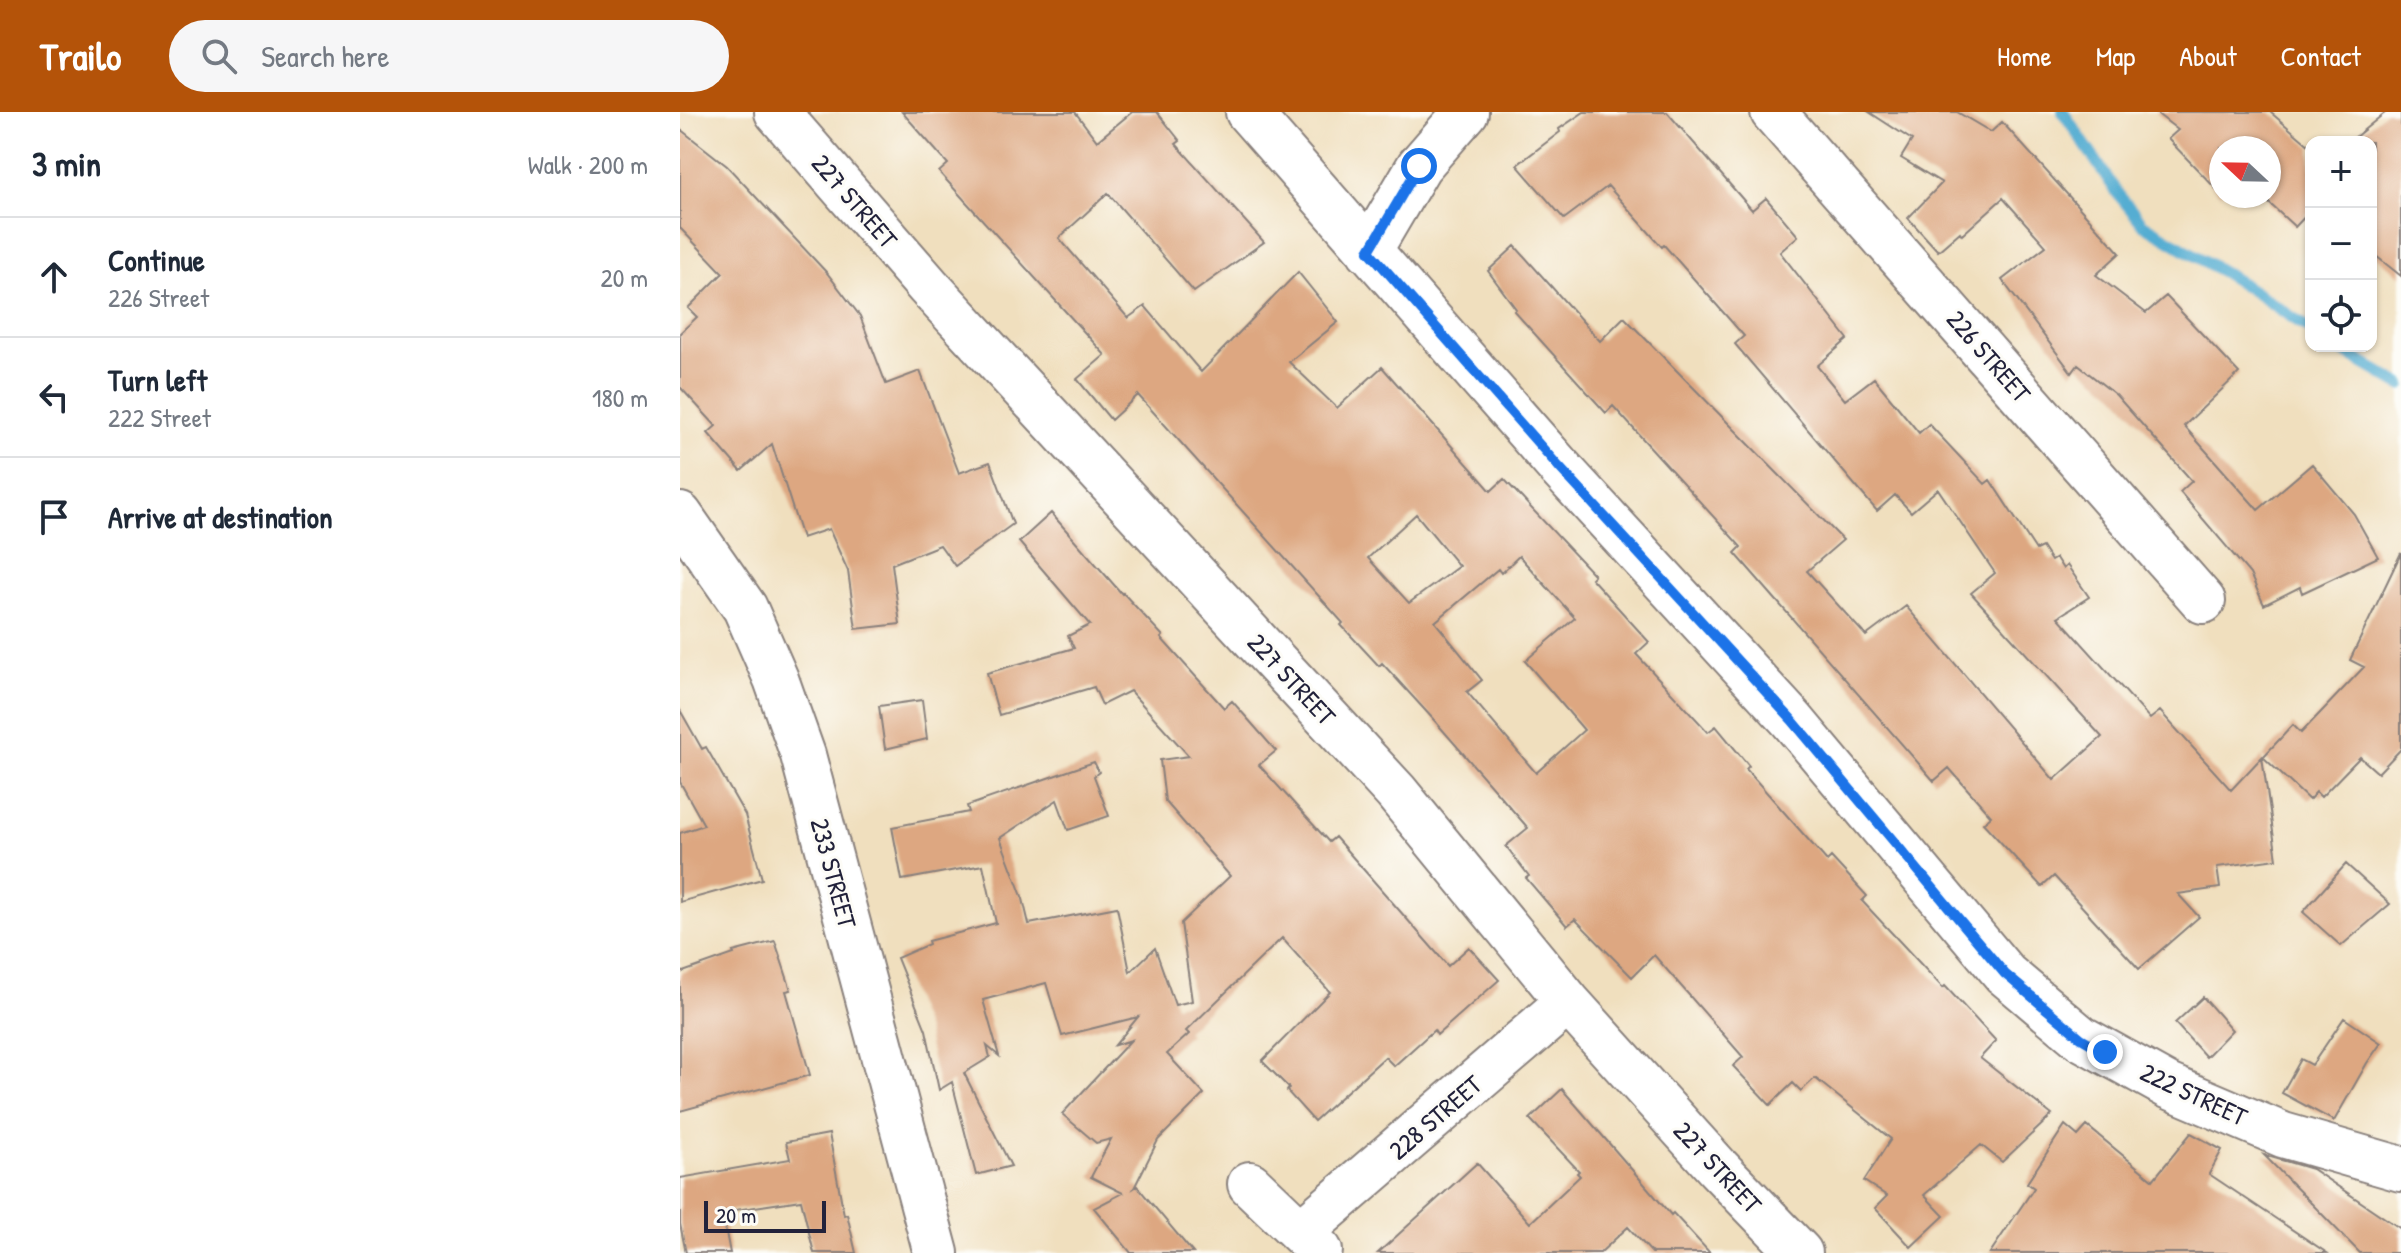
<!DOCTYPE html>
<meta charset="utf-8">
<style>
body{margin:0;font-family:"Patrick Hand",sans-serif;background:#f6f6f7;color:#1f2937}
.controls{position:absolute;right:24px;top:24px;display:grid;overflow:hidden;border-radius:16px;box-shadow:0 2px 6px #0004}
.controls button{width:72px;height:72px;display:grid;place-items:center;padding:0;border:0;border-bottom:2px solid #e0e1e3;background:#fff;color:#1f2937;font:40px sans-serif}
.compass{position:absolute;left:1529px;top:24px;width:72px;height:72px;border-radius:50%;background:#fff;box-shadow:0 2px 6px #0004;rotate:292deg}
.scale{position:absolute;left:24px;bottom:20px;width:122px;box-sizing:border-box;padding-left:8px;border:4px solid #22223b;border-top:0;font-size:22px;line-height:28px;white-space:nowrap;color:#22223b;-webkit-text-stroke:6px #fdfcf7;paint-order:stroke}
.stop{position:absolute;width:24px;height:24px;margin:-18px;border:6px solid #1a73e8;border-radius:50%;background:#fff}
.stop.end{background:#1a73e8;border-color:#fff;box-shadow:0 2px 8px #0008}
.list{margin:0;padding:0;list-style:none}
h2{display:flex;justify-content:space-between;align-items:center;height:104px;margin:0;padding:0 32px;font-size:34px}
h2 small{font-size:26px;font-weight:400;color:#747a83}
.list li{display:grid;grid-template-columns:52px 1fr auto;gap:24px;align-items:center;box-sizing:border-box;height:120px;padding:0 32px;border-top:2px solid #e0e1e3}
.list b{display:block;font-size:30px;white-space:nowrap}
.list p{margin:0;font-size:26px;white-space:nowrap;color:#747a83}
.list em{font-size:26px;font-style:normal;color:#747a83}
.icon{flex:none;width:44px;height:44px;fill:none;stroke:currentColor;stroke-width:2;stroke-linecap:round;stroke-linejoin:round}
.map{position:relative;flex:none;width:1721px;height:1141px;overflow:hidden}
header{display:flex;align-items:center;gap:48px;box-sizing:border-box;height:112px;padding:0 40px;background:#b45309;color:#fff}
header strong{font-size:38px}
nav{display:flex;gap:44px;margin-inline-start:auto;font-size:28px}
.search{width:560px;height:72px;background:#f6f6f7;display:flex;align-items:center;gap:20px;box-sizing:border-box;padding:0 28px;border-radius:44px;color:#747a83;font-size:30px}
main{display:flex}
aside{flex:1;background:#fff}
.map>svg:first-child{display:block}
</style>
<header>
<strong>Trailo</strong>
<div class="search"><svg class="icon" aria-label="search" viewBox="0 0 24 24"><circle cx="10" cy="10" r="6"/><path d="M15 15l6 6"/></svg>Search here</div>
<nav><a>Home</a><a>Map</a><a>About</a><a>Contact</a></nav>
</header>
<main>
<aside>
<h2>3 min<small>Walk · 200 m</small></h2>
<ul class="list">
<li><svg class="icon" aria-label="ahead" viewBox="0 0 24 24"><path d="M12 20V5M6 11l6-6 6 6"/></svg><div><b>Continue</b><p>226 Street</p></div><em>20 m</em></li>
<li><svg class="icon" aria-label="left" viewBox="0 0 24 24"><path d="M17 20v-9H6M10 6l-5 5 5 5"/></svg><div><b>Turn left</b><p>222 Street</p></div><em>180 m</em></li>
<li><svg class="icon" aria-label="arrive" viewBox="0 0 24 24"><path d="M6 21V4h12l-3 4 3 4H6"/></svg><div><b>Arrive at destination</b></div></li>
</ul>
</aside>
<div class="map">
<svg width="1721" height="1141" viewBox="0 0 1721 1141">
<rect width="100%" height="100%" fill="#fdfcf7"/>
<filter id="ink" filterUnits="userSpaceOnUse"><feTurbulence type="fractalNoise" baseFrequency=".0125" numOctaves="2"/><feDisplacementMap in="SourceGraphic" scale="16" xChannelSelector="R" yChannelSelector="G"/><feConvolveMatrix kernelMatrix="1 2 1 2 8 2 1 2 1" color-interpolation-filters="sRGB"/></filter>
<filter id="wash" filterUnits="userSpaceOnUse"><feTurbulence type="fractalNoise" baseFrequency=".006" numOctaves="4" result="noise"/><feDisplacementMap in="SourceGraphic" scale="32" xChannelSelector="R" yChannelSelector="G"/><feGaussianBlur stdDeviation="1.8" result="paint"/><feColorMatrix in="noise" values="0 0 0 0 0 0 0 0 0 0 0 0 0 0 0 0 0 1.4 0 .05"/><feComposite in="paint" operator="in"/></filter>
<g filter="url(#wash)">
<rect width="100%" height="100%" fill="#f0dfbe"/>
<g fill="none" stroke-linecap="round" stroke-linejoin="round">
<path stroke="#54add2" stroke-width="12" d="M 1383,0 L 1438,82 L 1463,112 L 1561,171 L 1631,218
M 1654,234 L 1721,273"/>
</g>
<g id="blocks">
<path fill="#dda781" fill-rule="evenodd" d="M 222,0 L 395,0 L 417,29 L 452,0 L 477,0 L 500,29 L 496,32 L 584,130 L 514,180 L 428,81 L 379,126 L 448,206 L 465,194 L 521,260 L 618,160 L 658,210 L 609,250 L 657,296 L 702,255 L 811,379 L 824,367 L 914,463 L 911,466 L 969,530 L 956,542 L 1028,620 L 1036,614 L 1069,654 L 1066,657 L 1147,749 L 1151,745 L 1187,784 L 1182,789 L 1263,876 L 1265,874 L 1316,929 L 1300,946 L 1372,1003 L 1322,1050 L 1301,1033 L 1244,1083 L 1264,1104 L 1231,1135 L 1195,1096 L 1207,1084 L 1184,1069 L 1211,1027 L 1135,966 L 1121,979 L 1113,971 L 1090,993 L 1053,954 L 1063,945 L 974,843 L 952,865 L 895,807 L 887,814 L 846,766 L 849,764 L 826,734 L 848,716 L 754,608 L 702,551 L 699,554 L 661,513 L 663,511 L 458,283 L 431,308 L 397,267 L 425,243 L 259,60 L 268,52 ZM 736,402 L 779,454 L 729,491 L 688,446 ZM 839,444 L 895,506 L 845,549 L 904,618 L 856,661 L 787,580 L 802,568 L 755,510 L 818,457 L 821,461 Z
M 904,0 L 987,0 L 1072,98 L 1086,86 L 1118,124 L 1100,140 L 1168,227 L 1137,254 L 1165,288 L 1194,266 L 1239,321 L 1249,312 L 1305,372 L 1310,368 L 1356,438 L 1362,435 L 1371,449 L 1376,446 L 1383,457 L 1387,453 L 1409,485 L 1378,505 L 1470,607 L 1480,599 L 1551,678 L 1582,645 L 1597,747 L 1537,755 L 1540,776 L 1498,782 L 1519,805 L 1459,857 L 1374,764 L 1362,775 L 1303,711 L 1311,704 L 1269,656 L 1254,669 L 1055,441 L 1061,435 L 933,294 L 926,301 L 834,199 L 836,197 L 808,159 L 835,134 L 920,229 L 944,205 L 1163,428 L 1127,459 L 1186,524 L 1226,494 L 1374,668 L 1422,625 L 1291,481 L 1315,461 L 1258,377 L 1231,400 L 1215,383 L 1197,399 L 1055,232 L 1064,224 L 984,133 L 982,135 L 928,74 L 884,107 L 837,53 L 880,20 L 879,17 Z
M 1189,0 L 1277,0 L 1311,20 L 1322,10 L 1440,141 L 1416,163 L 1466,201 L 1486,184 L 1559,261 L 1504,314 L 1578,398 L 1632,352 L 1674,402 L 1698,445 L 1622,481 L 1620,475 L 1584,493 L 1570,462 L 1500,380 L 1512,369 L 1436,283 L 1398,253 L 1392,261 L 1322,168 L 1366,134 L 1323,86 L 1282,123 L 1280,120 L 1258,139 L 1228,106 L 1262,71 L 1221,46 L 1232,28 Z
M 1475,0 L 1590,0 L 1631,35 L 1631,98 L 1615,115 L 1589,91 L 1589,36 L 1541,36 L 1541,82 L 1488,27 L 1498,18 Z
M 1706,0 L 1721,0 L 1721,164 L 1691,140 L 1691,30 L 1669,30 Z
M 0,17 L 47,54 L 147,161 L 180,204 L 206,272 L 240,259 L 279,361 L 310,350 L 333,412 L 275,454 L 260,433 L 212,452 L 220,512 L 176,517 L 168,459 L 149,417 L 122,426 L 92,332 L 61,359 L 28,321 L 36,314 L 0,275 L 0,221 L 17,205 L 8,196 L 43,161 L 0,116 Z
M 371,401 L 442,482 L 443,481 L 483,524 L 481,526 L 544,596 L 552,589 L 596,639 L 579,653 L 649,730 L 655,725 L 768,854 L 789,835 L 819,868 L 757,923 L 754,918 L 714,954 L 705,945 L 634,1009 L 607,979 L 609,976 L 582,949 L 650,880 L 602,826 L 506,919 L 509,922 L 487,942 L 524,982 L 478,1028 L 454,1076 L 457,1074 L 513,1141 L 451,1141 L 414,1096 L 443,1081 L 411,1065 L 431,1027 L 416,1031 L 382,1002 L 451,928 L 435,933 L 458,905 L 382,924 L 366,871 L 303,888 L 319,944 L 307,934 L 310,945 L 284,961 L 331,1054 L 296,1063 L 272,970 L 259,978 L 246,918 L 217,846 L 249,832 L 248,829 L 316,811 L 303,753 L 222,768 L 212,715 L 289,700 L 287,694 L 414,650 L 419,660 L 414,664 L 429,704 L 388,718 L 377,688 L 320,726 L 343,787 L 349,812 L 437,795 L 450,860 L 475,836 L 495,893 L 512,889 L 501,811 L 550,764 L 485,689 L 480,648 L 509,644 L 450,579 L 422,593 L 414,575 L 319,603 L 307,561 L 394,536 L 388,524 L 410,513 L 339,430 Z
M 1721,441 L 1721,637 L 1698,661 L 1680,645 L 1641,685 L 1636,680 L 1629,688 L 1583,645 L 1613,613 L 1621,621 L 1684,555 L 1670,548 Z
M 242,588 L 247,627 L 205,637 L 199,594 Z
M 0,598 L 22,637 L 26,635 L 65,703 L 82,767 L 0,790 L 0,721 L 24,713 L 0,670 Z
M 1666,752 L 1710,792 L 1661,834 L 1623,800 Z
M 95,829 L 111,878 L 106,879 L 130,963 L 0,999 L 0,861 L 54,842 L 53,840 Z
M 1523,885 L 1552,918 L 1526,945 L 1495,911 Z
M 1664,906 L 1701,931 L 1687,951 L 1654,1009 L 1602,981 L 1621,947 L 1632,953 Z
M 882,977 L 991,1103 L 993,1101 L 1030,1141 L 972,1141 L 948,1115 L 920,1141 L 698,1141 L 797,1051 L 850,1111 L 900,1064 L 897,1061 L 899,1059 L 850,1007 Z
M 1385,1013 L 1398,1024 L 1407,1014 L 1473,1068 L 1511,1021 L 1542,1038 L 1529,1062 L 1647,1141 L 1310,1141 L 1354,1076 L 1347,1071 Z
M 149,1022 L 164,1103 L 167,1102 L 176,1141 L 134,1141 L 121,1088 L 42,1100 L 50,1141 L 6,1141 L 0,1112 L 0,1066 L 110,1047 L 106,1030 Z
M 1584,1043 L 1632,1057 L 1721,1117 L 1721,1141 L 1680,1141 Z"/>
</g>
</g>
<g filter="url(#ink)">
<use href="#blocks" fill-opacity="0" stroke="#89807c" stroke-width="2"/>
<g fill="none" stroke-linecap="round" stroke-linejoin="round">
<defs>
<path id="street" d="M 97,0 L 248,174 L 716,680 L 888,890 L 1037,1055 L 1120,1141
M 568,0 L 879,355 L 1112,608 L 1325,862 L 1401,926 L 1488,974 L 1603,1023 L 1721,1057
M 1093,0 L 1523,489
M 689,139 L 739,54 L 786,0
M 0,403 L 65,496 L 96,567 L 123,643 L 256,1141
M 570,1072 L 640,1139
M 622,1119 L 888,890"/>
</defs>
<use href="#street" stroke="#89807c" stroke-width="48"/>
<use href="#street" stroke="#fff" stroke-width="44"/>
</g>
</g>
<g fill="none" stroke-linecap="round" stroke-linejoin="round" filter="url(#ink)">
<path stroke="#1a73e8" stroke-width="10" d="M 739,54 L 689,139 L 879,355 L 1112,608 L 1325,862 L 1401,926 L 1425,940"/>
</g>
<g text-anchor="middle" dominant-baseline="central" stroke-width="6" stroke-linejoin="round" paint-order="stroke">
<g font-size="26" fill="#22223b" stroke="#fdfcf7">
<text transform="translate(175 89) rotate(49)">227 STREET</text>
<text transform="translate(1309 244) rotate(49)">226 STREET</text>
<text transform="translate(612 567) rotate(47)">227 STREET</text>
<text transform="translate(154 761) rotate(75)">233 STREET</text>
<text transform="translate(1514 982) rotate(25)">222 STREET</text>
<text transform="translate(755 1005) rotate(-41)">228 STREET</text>
<text transform="translate(1038 1055) rotate(47)">227 STREET</text>
</g>
</g>
</svg>
<div class="controls">
<button>+</button>
<button>−</button>
<button><svg class="icon" aria-label="locate" viewBox="0 0 24 24"><circle cx="12" cy="12" r="6"/><path d="M12 2v4M12 18v4M2 12h4M18 12h4"/></svg></button>
</div>
<svg class="compass" viewBox="-18 -18 36 36"><path d="M0-13l5 13h-10z" fill="#e53935"/><path d="M0 13l5-13h-10z" fill="#747a83"/></svg>
<div class="scale">20 m</div>
<div class="stop" style="left:739px;top:54px"></div>
<div class="stop end" style="left:1425px;top:940px"></div>
</div>
</main>
